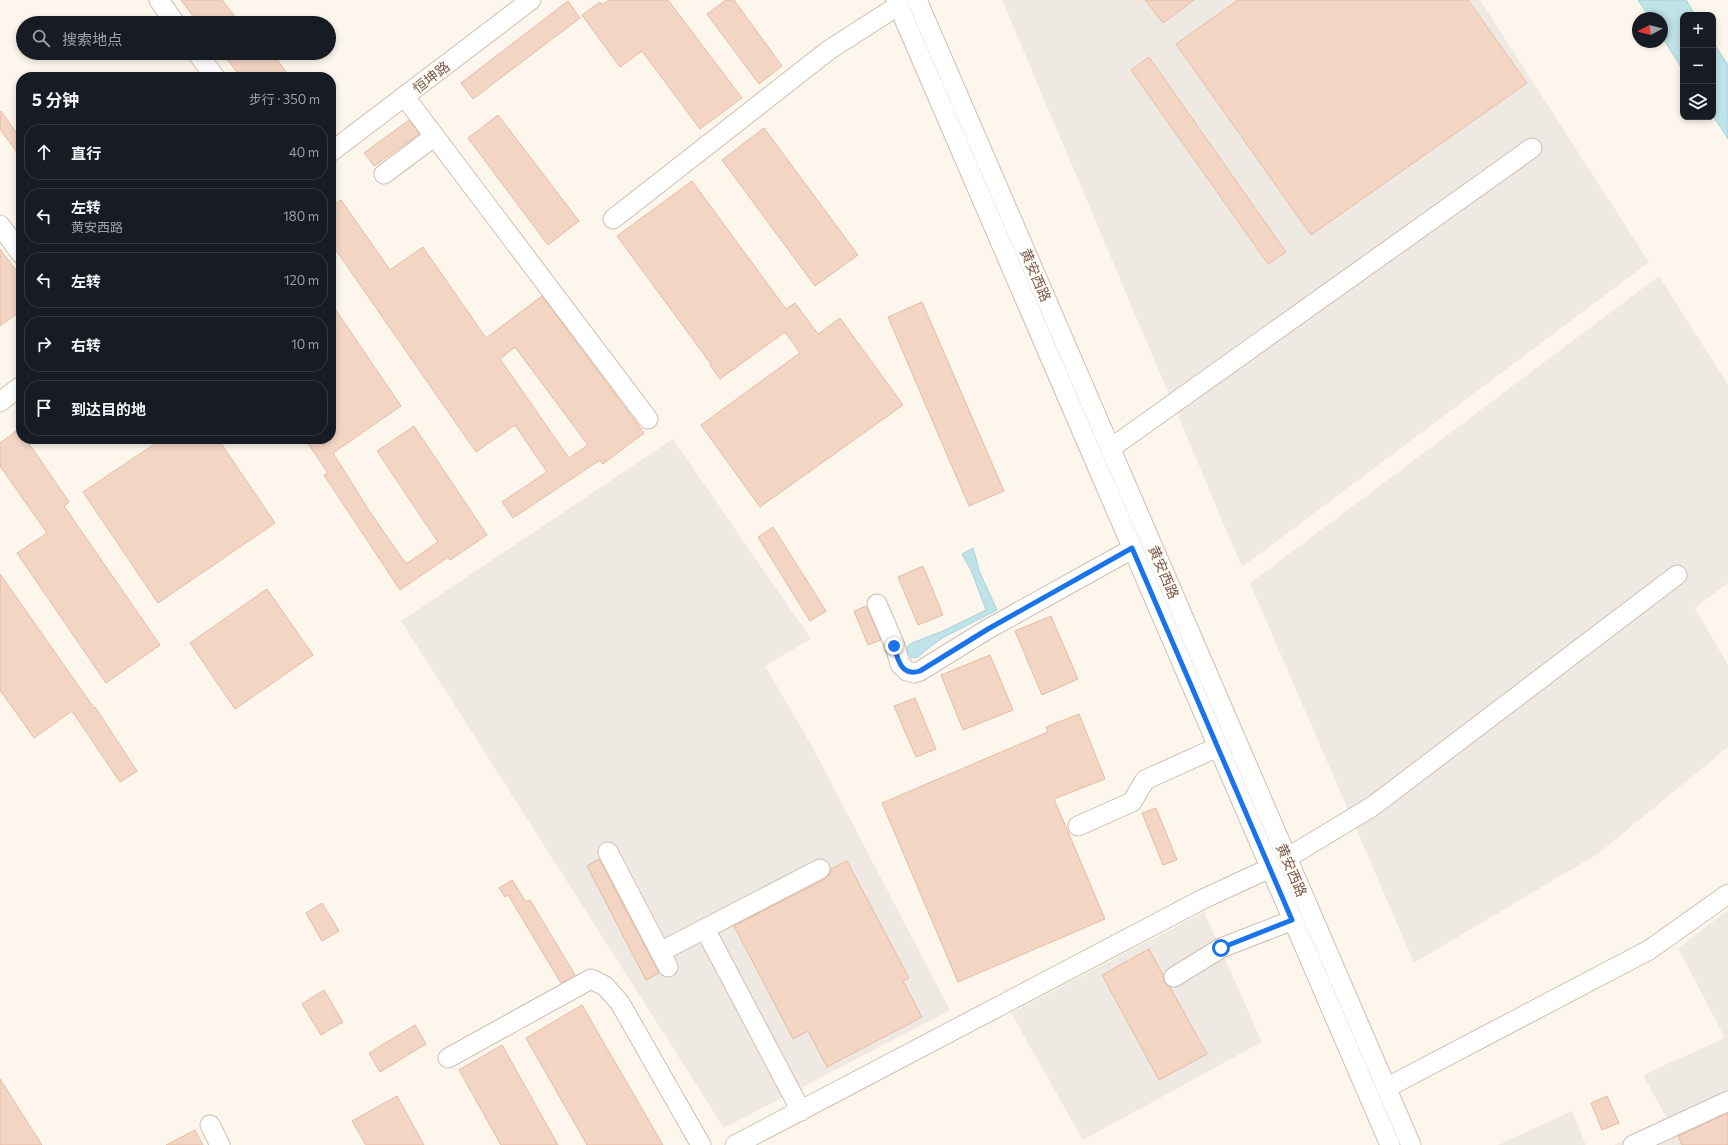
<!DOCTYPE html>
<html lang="zh">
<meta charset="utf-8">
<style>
body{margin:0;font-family:Commissioner,"Noto Sans SC",sans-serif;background:#242831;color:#f1f3f6}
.controls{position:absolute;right:12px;top:12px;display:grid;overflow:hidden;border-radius:8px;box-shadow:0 2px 6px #0003}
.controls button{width:36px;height:36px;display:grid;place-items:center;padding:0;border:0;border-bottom:1px solid #363941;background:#171b24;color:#f1f3f6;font:20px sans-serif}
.compass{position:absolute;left:1632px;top:12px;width:36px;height:36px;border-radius:50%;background:#171b24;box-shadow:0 2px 6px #0003;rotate:263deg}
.stop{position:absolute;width:12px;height:12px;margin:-9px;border:3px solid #1a73e8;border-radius:50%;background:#fff}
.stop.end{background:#1a73e8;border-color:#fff;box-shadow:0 1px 4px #0008}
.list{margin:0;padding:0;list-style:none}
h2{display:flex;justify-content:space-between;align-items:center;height:52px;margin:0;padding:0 16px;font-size:17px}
h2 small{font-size:13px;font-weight:400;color:#9ea1a6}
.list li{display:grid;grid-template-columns:26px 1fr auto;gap:12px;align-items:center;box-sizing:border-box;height:56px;margin:0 8px 8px;padding:0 8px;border:1px solid #363941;border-radius:16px}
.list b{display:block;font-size:15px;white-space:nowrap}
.list p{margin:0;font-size:13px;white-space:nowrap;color:#9ea1a6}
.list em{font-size:13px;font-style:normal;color:#9ea1a6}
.icon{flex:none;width:22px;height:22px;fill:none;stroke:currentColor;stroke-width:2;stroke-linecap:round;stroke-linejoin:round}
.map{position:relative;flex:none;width:1728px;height:1145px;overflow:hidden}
.search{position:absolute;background:#171b24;box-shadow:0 2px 6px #0003;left:16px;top:16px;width:320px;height:44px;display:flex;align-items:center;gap:10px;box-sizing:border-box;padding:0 14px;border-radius:22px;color:#9ea1a6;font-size:15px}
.panel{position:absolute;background:#171b24;box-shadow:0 2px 6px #0003;left:16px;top:72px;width:320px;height:372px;border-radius:16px}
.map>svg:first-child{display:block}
</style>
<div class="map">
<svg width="1728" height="1145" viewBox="0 0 1728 1145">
<rect width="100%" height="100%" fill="#fdf6ec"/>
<path fill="#efe9e4" d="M 1002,0 L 1480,0 L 1649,262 L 1242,567 Z
M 1659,276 L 1728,385 L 1728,583 L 1695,608 L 1728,665 L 1728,747 L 1599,853 L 1414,963 L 1250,583 Z
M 673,439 L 811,639 L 765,666 L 813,748 L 950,1010 L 724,1128 L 401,621 Z
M 1728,910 L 1728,1145 L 1614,1145 L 1668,1120 L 1643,1075 L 1725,1038 L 1678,948 Z
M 1204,912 L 1262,1042 L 1083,1140 L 1011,1013 Z
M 1572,1111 L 1586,1145 L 1498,1145 Z"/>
<path fill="#bfe3e8" stroke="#a5d3da" d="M 1638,0 L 1686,0 L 1695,15 L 1683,15 L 1683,70 L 1662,37 L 1662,18 L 1650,18 Z
M 1713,42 L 1728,65 L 1728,139 L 1713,116 Z
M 973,548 L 980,573 L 997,610 L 944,637 L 931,646 L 918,657 L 911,658 L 907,651 L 908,646 L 912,643 L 943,631 L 986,610 L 971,570 L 962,554 Z"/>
<path fill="#f3d5c3" stroke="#e6bba3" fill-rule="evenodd" d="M 181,0 L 222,0 L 240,23 L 198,23 Z
M 609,0 L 668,0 L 742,98 L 700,129 L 642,51 L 620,67 L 582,15 L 600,2 L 602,5 Z
M 726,0 L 734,0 L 782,66 L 759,84 L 707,14 Z
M 1145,0 L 1194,0 L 1163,23 Z
M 1238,0 L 1468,0 L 1527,83 L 1311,235 L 1176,44 Z
M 568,1 L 580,18 L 473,99 L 461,83 Z
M 222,53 L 272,53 L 290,77 L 241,77 Z
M 1149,57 L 1286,252 L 1268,264 L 1131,70 Z
M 1,111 L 21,139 L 21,158 L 0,129 Z
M 498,115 L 579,221 L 548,245 L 468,138 Z
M 409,120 L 419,134 L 374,166 L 364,153 Z
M 764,128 L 858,255 L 815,286 L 722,160 Z
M 692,181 L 786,309 L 795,303 L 818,334 L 840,318 L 903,405 L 760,507 L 701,425 L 800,353 L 785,332 L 720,379 L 710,365 L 711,364 L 617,236 Z
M 341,200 L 390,270 L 423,247 L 486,338 L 542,296 L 644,433 L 603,464 L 600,460 L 513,518 L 502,502 L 547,472 L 515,425 L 476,452 L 331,243 L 331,207 ZM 515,347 L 588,445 L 569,458 L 500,359 Z
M 0,249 L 21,277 L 21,311 L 0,326 Z
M 922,302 L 1004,491 L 969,506 L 888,317 Z
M 331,303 L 401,406 L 333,453 L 370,512 L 406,564 L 438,542 L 377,451 L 414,426 L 487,535 L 450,560 L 448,557 L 400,590 L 324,475 L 328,473 L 305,439 L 331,439 Z
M 19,429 L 21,432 L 21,439 L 26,439 L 69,502 L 64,506 L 160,645 L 106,683 L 17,553 L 47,533 L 0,466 L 0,443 Z
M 162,439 L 218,439 L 275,523 L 158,603 L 83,492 Z
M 773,527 L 826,611 L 810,621 L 758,537 Z
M 923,566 L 943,615 L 918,625 L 898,577 Z
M 0,574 L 94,708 L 95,707 L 137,771 L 120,782 L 72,711 L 34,738 L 0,690 Z
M 267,589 L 313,655 L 235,709 L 190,643 Z
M 866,606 L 881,640 L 868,645 L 854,611 Z
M 1051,616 L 1078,679 L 1042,695 L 1015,631 Z
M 990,655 L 1013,710 L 963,730 L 941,675 Z
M 915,698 L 936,749 L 916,757 L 894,706 Z
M 1079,714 L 1105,779 L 1054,799 L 1105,919 L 958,982 L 882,803 L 1048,732 L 1046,727 Z
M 1156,808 L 1177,860 L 1163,865 L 1142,813 Z
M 599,859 L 659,973 L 646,980 L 587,866 Z
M 847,861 L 909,978 L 903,981 L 922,1017 L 827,1067 L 808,1031 L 793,1039 L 734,926 L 825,879 L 829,875 L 831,869 Z
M 512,880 L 526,902 L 530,900 L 575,975 L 561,983 L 508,895 L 505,897 L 499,888 Z
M 322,903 L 339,931 L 322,941 L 306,913 Z
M 1149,949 L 1163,975 L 1164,982 L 1170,987 L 1207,1054 L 1159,1080 L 1102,975 Z
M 324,990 L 343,1022 L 321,1035 L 302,1004 Z
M 582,1005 L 663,1145 L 587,1145 L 526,1038 Z
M 415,1025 L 426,1044 L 380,1072 L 369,1053 Z
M 502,1045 L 558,1145 L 501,1145 L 459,1070 Z
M 0,1079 L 42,1145 L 0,1145 Z
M 397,1096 L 424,1145 L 366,1145 L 352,1121 Z
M 1607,1096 L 1619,1123 L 1602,1130 L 1591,1103 Z
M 1728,1113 L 1728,1145 L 1682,1145 L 1678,1136 Z
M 195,1130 L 203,1145 L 166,1145 Z"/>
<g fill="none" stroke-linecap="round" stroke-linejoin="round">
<defs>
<path id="minor" d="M 159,0 L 175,23
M 896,0 L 1390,1145
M 917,0 L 1411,1145
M 197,53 L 215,77
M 405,97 L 648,419
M 331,152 L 531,0
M 384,174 L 435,136
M 613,219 L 829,50 L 899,5
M 0,225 L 21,254
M 0,402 L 21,386
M 1111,448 L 1532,148
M 877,604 L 895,646 L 900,664 L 907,671 L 914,673 L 920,671 L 988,629 L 1132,549
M 1078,826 L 1132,802 L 1145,780 L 1218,747
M 608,852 L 668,967
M 1287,858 L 1373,806 L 1677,575
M 705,929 L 801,1111
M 660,952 L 820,869
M 1174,977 L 1221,948 L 1293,920
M 448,1058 L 591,979 L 605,986 L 620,1003 L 701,1145
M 1386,1088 L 1649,950 L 1728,894
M 210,1125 L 220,1145
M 735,1145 L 1203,899 L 1270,868
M 1633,1145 L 1728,1101"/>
</defs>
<use href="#minor" stroke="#d1beb0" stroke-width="21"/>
<use href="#minor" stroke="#fff" stroke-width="19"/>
</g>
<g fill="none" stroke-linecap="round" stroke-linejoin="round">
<path stroke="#1a73e8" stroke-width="5" d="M 894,646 C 898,661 902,677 920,671 L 988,629 L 1132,548 L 1292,920 L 1221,948"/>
</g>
<g text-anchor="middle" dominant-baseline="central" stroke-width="3" stroke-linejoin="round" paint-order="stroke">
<g font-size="14" fill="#7a5c4d" stroke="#fffaf3">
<text transform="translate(431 77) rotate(-38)">恒坤路</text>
<text transform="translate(1036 275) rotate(67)">黄安西路</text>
<text transform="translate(1164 572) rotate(67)">黄安西路</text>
<text transform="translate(1292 870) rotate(67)">黄安西路</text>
</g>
</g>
</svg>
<div class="controls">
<button>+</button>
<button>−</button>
<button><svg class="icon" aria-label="layers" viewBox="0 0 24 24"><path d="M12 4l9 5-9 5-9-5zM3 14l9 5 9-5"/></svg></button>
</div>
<svg class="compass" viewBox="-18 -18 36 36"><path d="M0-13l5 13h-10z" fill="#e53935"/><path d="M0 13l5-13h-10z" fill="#9ea1a6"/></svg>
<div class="stop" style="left:1221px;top:948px"></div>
<div class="stop end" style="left:894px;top:646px"></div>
<div class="search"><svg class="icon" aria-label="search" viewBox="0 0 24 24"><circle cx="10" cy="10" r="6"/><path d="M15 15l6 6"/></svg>搜索地点</div>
<section class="panel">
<h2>5 分钟<small>步行 · 350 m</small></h2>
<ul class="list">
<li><svg class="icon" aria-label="ahead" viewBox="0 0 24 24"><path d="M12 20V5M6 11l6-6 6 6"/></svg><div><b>直行</b></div><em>40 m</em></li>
<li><svg class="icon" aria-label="left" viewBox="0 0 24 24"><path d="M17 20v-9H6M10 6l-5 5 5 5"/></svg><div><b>左转</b><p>黄安西路</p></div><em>180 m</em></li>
<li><svg class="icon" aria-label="left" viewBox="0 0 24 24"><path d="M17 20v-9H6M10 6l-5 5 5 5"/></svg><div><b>左转</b></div><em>120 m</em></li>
<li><svg class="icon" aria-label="right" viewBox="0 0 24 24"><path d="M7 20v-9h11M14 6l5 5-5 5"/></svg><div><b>右转</b></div><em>10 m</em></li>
<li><svg class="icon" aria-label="arrive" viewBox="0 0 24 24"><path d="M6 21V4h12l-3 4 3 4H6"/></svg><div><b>到达目的地</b></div></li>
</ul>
</section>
</div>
